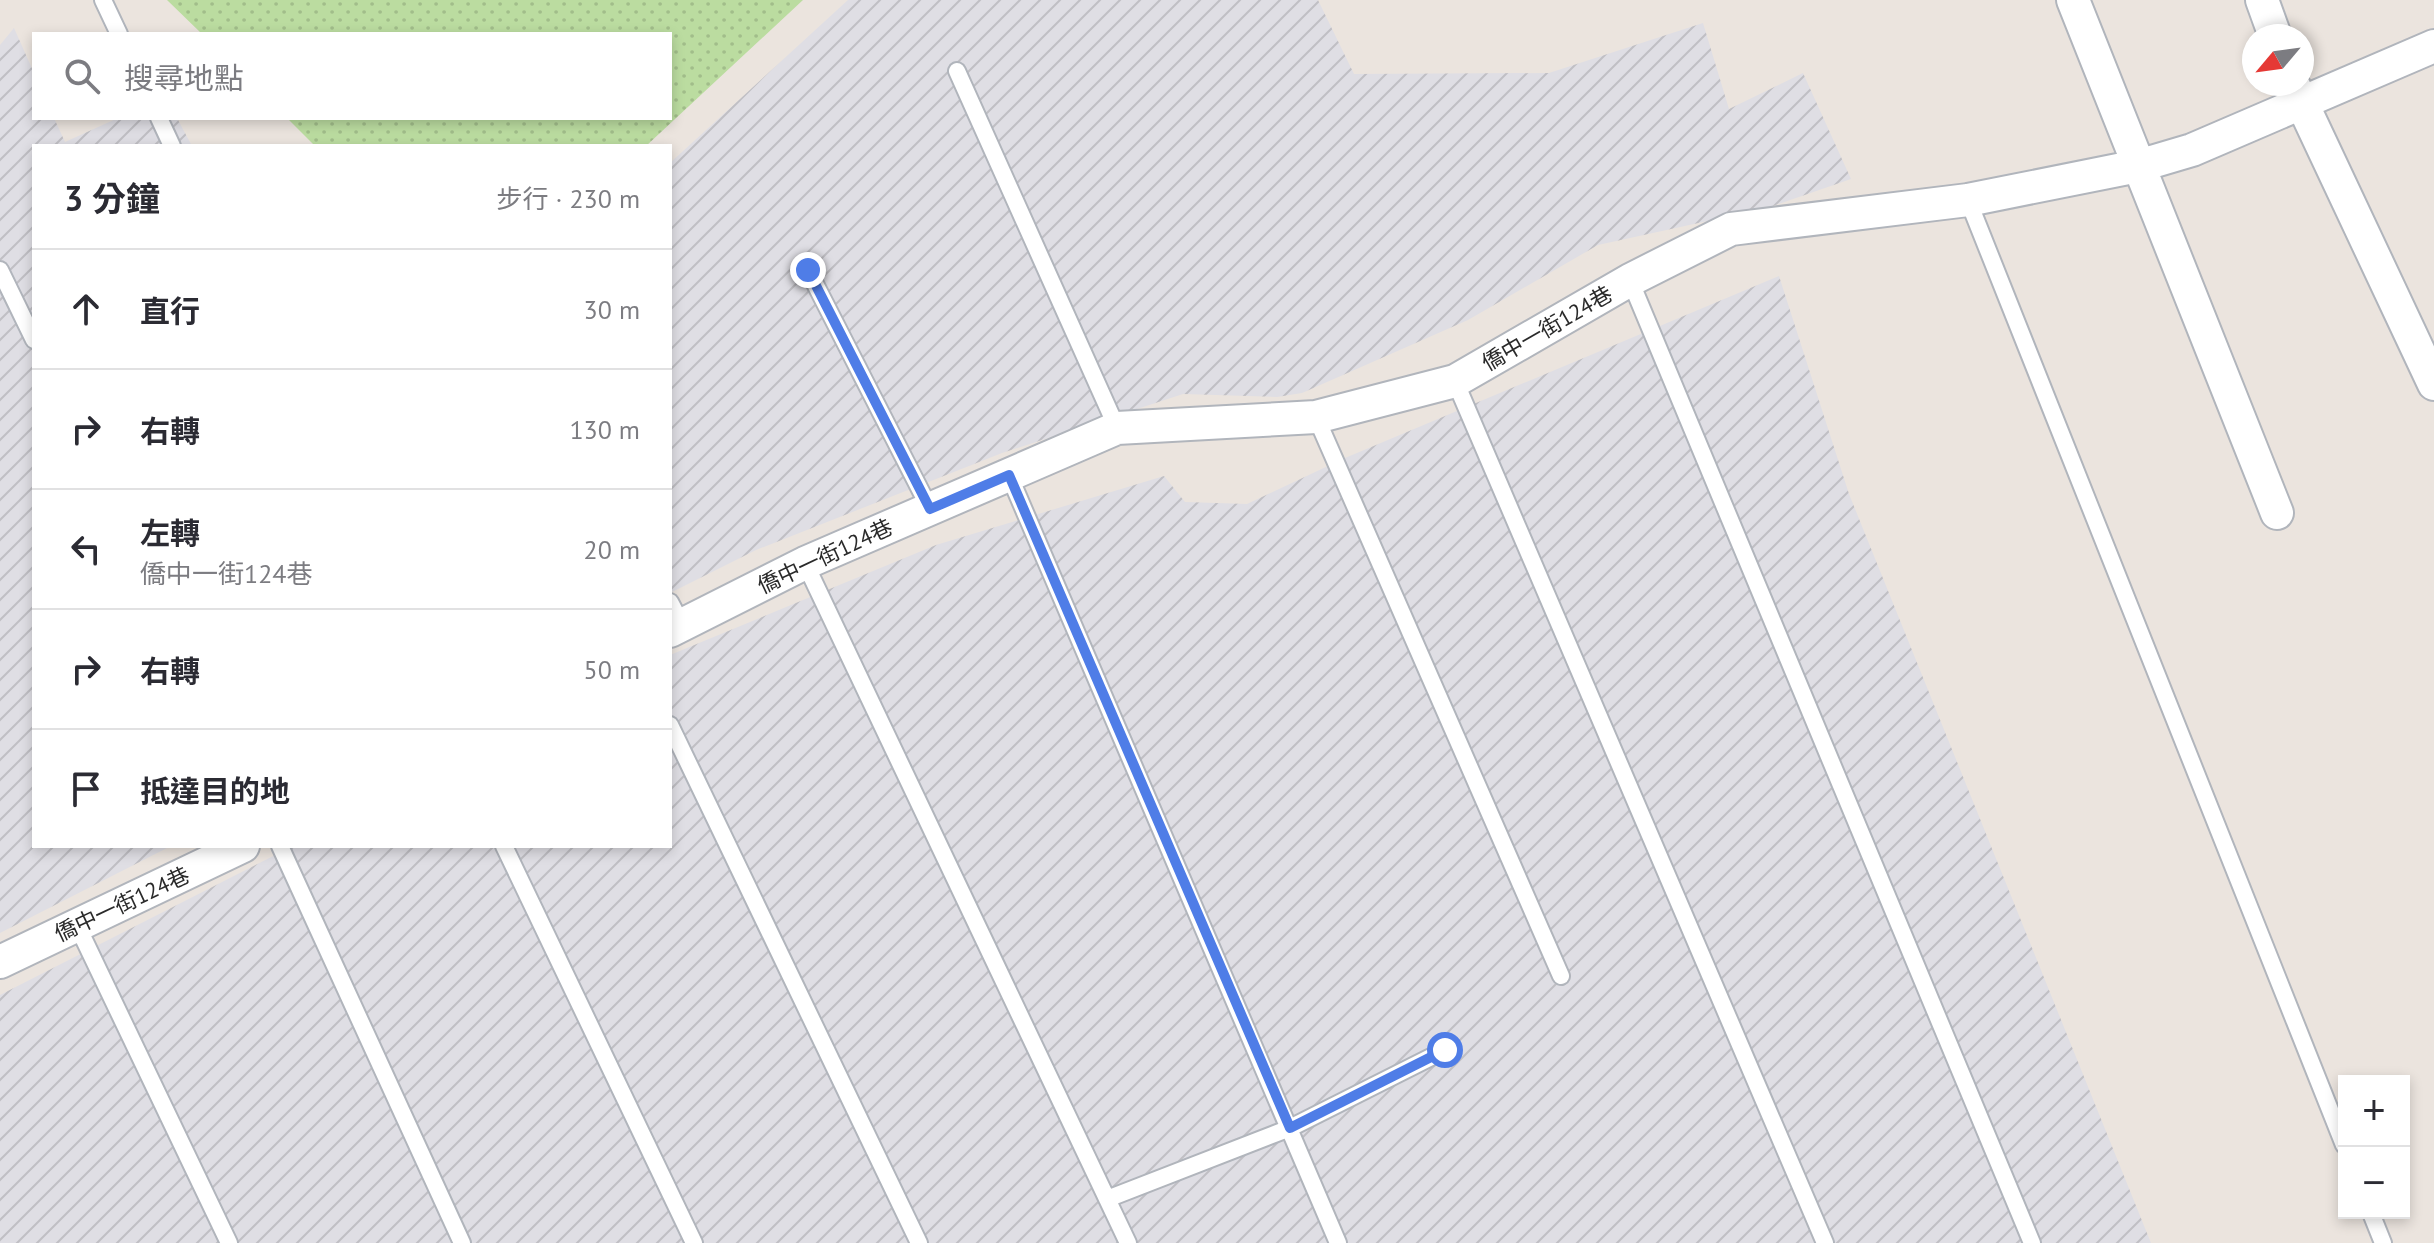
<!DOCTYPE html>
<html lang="zh-TW">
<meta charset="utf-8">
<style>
body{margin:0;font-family:"PT Sans","Noto Sans TC",sans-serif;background:#f2f2f3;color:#2b2b33}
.controls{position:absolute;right:24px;bottom:24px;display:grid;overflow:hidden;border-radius:0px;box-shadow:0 4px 12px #0003}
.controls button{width:72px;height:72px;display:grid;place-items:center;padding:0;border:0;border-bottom:2px solid #e1e1e2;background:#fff;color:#2b2b33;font:40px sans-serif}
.compass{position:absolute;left:2242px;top:24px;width:72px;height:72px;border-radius:50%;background:#fff;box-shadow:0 4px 12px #0003;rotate:241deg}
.stop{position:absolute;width:24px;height:24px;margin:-18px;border:6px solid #4f7de7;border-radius:50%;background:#fff}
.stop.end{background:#4f7de7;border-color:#fff;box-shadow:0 2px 8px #0008}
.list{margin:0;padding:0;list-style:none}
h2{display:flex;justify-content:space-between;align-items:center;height:104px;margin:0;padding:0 32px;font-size:34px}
h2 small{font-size:26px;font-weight:400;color:#7c7c81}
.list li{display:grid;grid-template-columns:52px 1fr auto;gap:24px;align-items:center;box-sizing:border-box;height:120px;padding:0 32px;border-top:2px solid #e1e1e2}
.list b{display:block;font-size:30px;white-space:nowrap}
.list p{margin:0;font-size:26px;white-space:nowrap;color:#7c7c81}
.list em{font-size:26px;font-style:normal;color:#7c7c81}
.icon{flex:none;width:44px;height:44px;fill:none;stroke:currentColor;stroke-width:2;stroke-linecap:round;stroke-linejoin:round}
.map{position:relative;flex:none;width:2434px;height:1243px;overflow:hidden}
.search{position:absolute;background:#fff;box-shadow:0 4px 12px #0003;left:32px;top:32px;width:640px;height:88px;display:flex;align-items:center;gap:20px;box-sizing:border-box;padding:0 28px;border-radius:0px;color:#7c7c81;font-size:30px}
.panel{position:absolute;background:#fff;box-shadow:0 4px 12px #0003;left:32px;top:144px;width:640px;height:704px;border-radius:0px}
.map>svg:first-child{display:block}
</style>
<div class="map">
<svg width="2434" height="1243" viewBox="0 0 2434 1243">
<defs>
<pattern id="industrial-furrows" width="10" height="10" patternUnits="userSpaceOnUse" patternTransform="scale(2)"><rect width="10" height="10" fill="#dfdee4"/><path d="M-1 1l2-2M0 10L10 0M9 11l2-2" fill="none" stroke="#c0bfc4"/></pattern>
<pattern id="park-dots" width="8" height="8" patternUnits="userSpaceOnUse" patternTransform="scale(2)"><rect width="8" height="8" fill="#bbdca0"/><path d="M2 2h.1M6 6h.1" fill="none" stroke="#a1bd8a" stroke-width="1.8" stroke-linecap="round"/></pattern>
</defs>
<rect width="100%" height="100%" fill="#ebe4de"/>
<path fill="url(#industrial-furrows)" d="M 848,0 L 1318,0 L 1354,74 L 1549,73 L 1703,23 L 1729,109 L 1803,73 L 1851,179 L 1767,208 L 1598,245 L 1468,320 L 1302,393 L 1277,397 L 1183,394 L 1002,453 L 756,550 L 670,593 L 670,163 Z
M 14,28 L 34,73 L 34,118 L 54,118 L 65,142 L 118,118 L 177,118 L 192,146 L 34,146 L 34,846 L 171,846 L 0,933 L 0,45 Z
M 1779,276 L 1849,494 L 2151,1243 L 0,1243 L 0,995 L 293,846 L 670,846 L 670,655 L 936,545 L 1164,476 L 1185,502 L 1247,504 L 1345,458 Z"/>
<path fill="url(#park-dots)" d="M 167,0 L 803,0 L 646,146 L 315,146 L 287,118 L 670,118 L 670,34 L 202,34 Z"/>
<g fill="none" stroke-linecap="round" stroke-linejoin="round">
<defs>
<path id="service" d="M 103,0 L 119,34
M 957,71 L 1117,428
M 159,118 L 172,146
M 1968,200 L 2344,1145
M 0,270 L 34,340
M 808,270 L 930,509
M 1630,280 L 2032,1243
M 1455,381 L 1825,1243
M 1316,417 L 1561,976
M 1009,475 L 1338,1243
M 805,563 L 1128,1243
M 670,602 L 682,625
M 670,725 L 919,1243
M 280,846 L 462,1243
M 504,846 L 694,1243
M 77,925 L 229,1243
M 1107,1199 L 1290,1128 L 1445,1050
M 2371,1213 L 2383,1243"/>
<path id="minor" d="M 2073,0 L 2277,513
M 2262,0 L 2275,36
M 2293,84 L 2434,384
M 670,631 L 805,563 L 1117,428 L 1316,417 L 1455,381 L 1630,280 L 1731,229 L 1968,200 L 2138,166 L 2192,150 L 2434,46
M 0,962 L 243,846"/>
</defs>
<use href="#service" stroke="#b1b5bc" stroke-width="20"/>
<use href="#minor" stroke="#b1b5bc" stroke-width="36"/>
<use href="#service" stroke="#fff" stroke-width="16"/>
<use href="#minor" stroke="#fff" stroke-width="32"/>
</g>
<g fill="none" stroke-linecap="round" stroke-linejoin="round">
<path stroke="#4f7de7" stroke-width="10" d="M 808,270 L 930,509 L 1009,475 L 1290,1128 L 1445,1050"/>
</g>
<g text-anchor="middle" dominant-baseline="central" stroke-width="7" stroke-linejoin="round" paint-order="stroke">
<g font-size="22" fill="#2a2a2a" stroke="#fff">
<text transform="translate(1547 328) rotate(-30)">僑中一街124巷</text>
<text transform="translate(825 556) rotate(-25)">僑中一街124巷</text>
<text transform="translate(122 904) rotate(-25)">僑中一街124巷</text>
</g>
</g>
</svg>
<div class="controls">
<button>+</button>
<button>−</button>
</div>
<svg class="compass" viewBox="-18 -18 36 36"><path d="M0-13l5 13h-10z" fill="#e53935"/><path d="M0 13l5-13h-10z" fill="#7c7c81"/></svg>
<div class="stop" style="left:1445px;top:1050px"></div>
<div class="stop end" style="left:808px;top:270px"></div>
<div class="search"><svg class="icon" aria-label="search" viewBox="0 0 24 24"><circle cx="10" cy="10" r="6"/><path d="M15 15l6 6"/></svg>搜尋地點</div>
<section class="panel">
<h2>3 分鐘<small>步行 · 230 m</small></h2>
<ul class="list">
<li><svg class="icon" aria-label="ahead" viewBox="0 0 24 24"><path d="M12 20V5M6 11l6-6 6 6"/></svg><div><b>直行</b></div><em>30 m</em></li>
<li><svg class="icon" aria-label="right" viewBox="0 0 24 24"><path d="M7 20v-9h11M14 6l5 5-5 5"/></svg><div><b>右轉</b></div><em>130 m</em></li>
<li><svg class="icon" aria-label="left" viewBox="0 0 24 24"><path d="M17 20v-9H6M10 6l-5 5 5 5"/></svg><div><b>左轉</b><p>僑中一街124巷</p></div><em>20 m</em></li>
<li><svg class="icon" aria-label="right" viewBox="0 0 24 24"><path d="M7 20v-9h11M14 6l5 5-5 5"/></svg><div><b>右轉</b></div><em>50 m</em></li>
<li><svg class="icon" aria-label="arrive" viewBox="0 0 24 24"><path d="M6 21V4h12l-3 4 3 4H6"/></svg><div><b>抵達目的地</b></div></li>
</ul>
</section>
</div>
